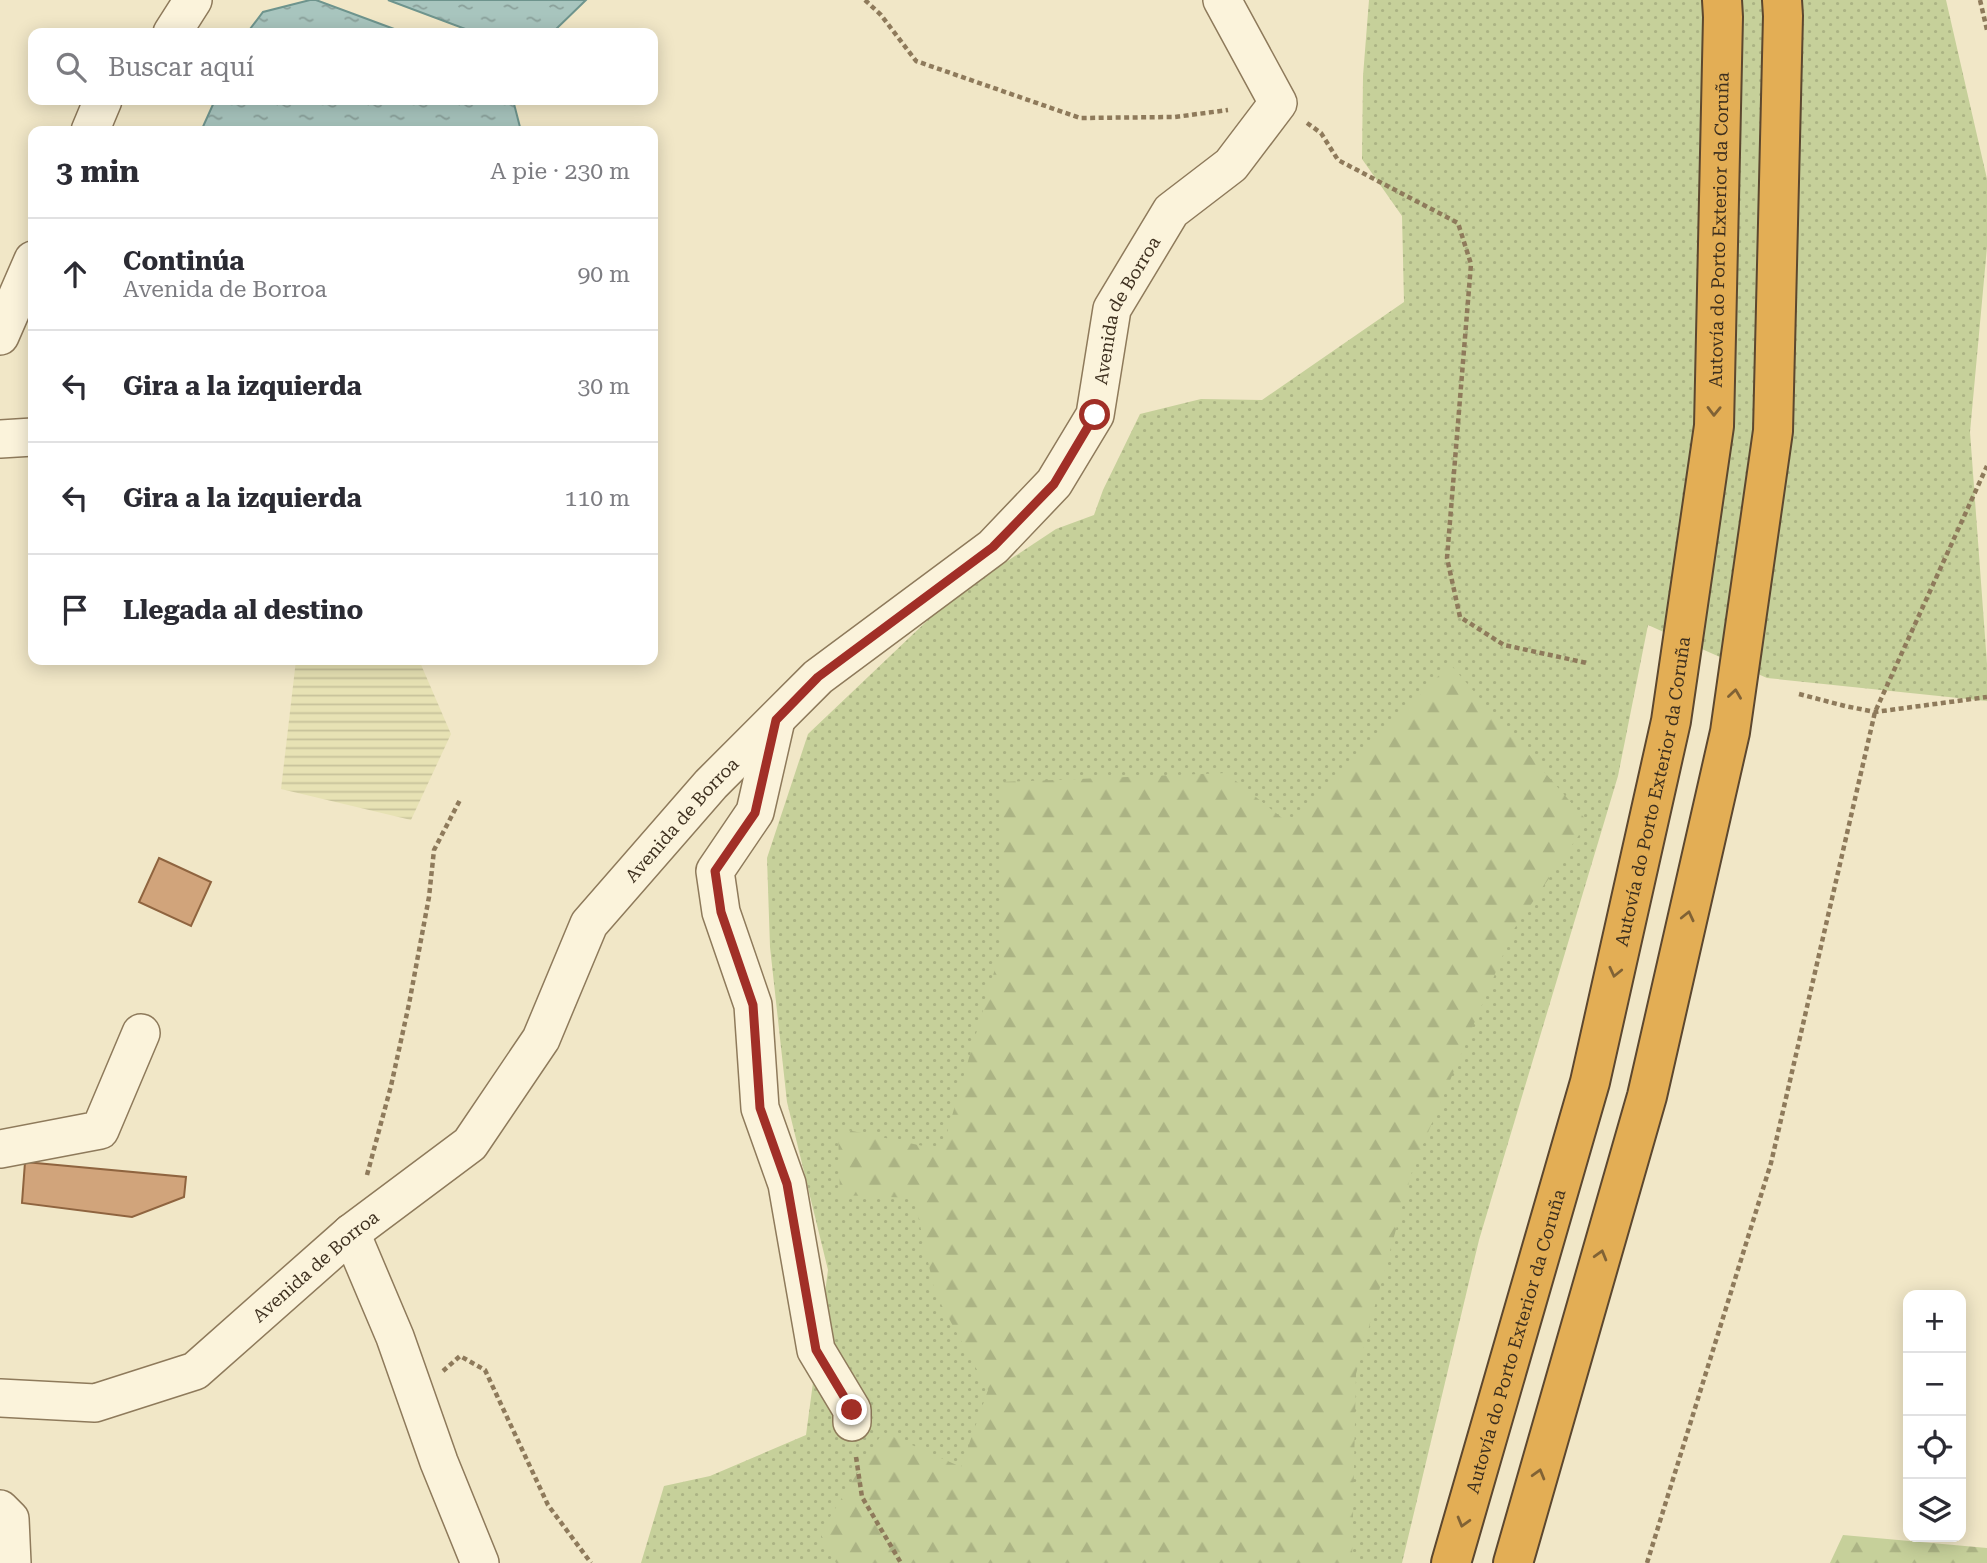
<!DOCTYPE html>
<html lang="es">
<meta charset="utf-8">
<style>
body{margin:0;font-family:"Roboto Serif",serif;background:#f2f2f3;color:#2b2b33}
.controls{position:absolute;right:21px;bottom:21px;display:grid;overflow:hidden;border-radius:14px;box-shadow:0 4px 18px #0003}
.controls button{width:63px;height:63px;display:grid;place-items:center;padding:0;border:0;border-bottom:2px solid #e1e1e2;background:#fff;color:#2b2b33;font:35px sans-serif}
.stop{position:absolute;width:21px;height:21px;margin:-16px;border:5px solid #a12f27;border-radius:50%;background:#fff}
.stop.end{background:#a12f27;border-color:#fff;box-shadow:0 2px 7px #0008}
.list{margin:0;padding:0;list-style:none}
h2{display:flex;justify-content:space-between;align-items:center;height:91px;margin:0;padding:0 28px;font-size:30px}
h2 small{font-size:23px;font-weight:400;color:#7c7c81}
.list li{display:grid;grid-template-columns:46px 1fr auto;gap:21px;align-items:center;box-sizing:border-box;height:112px;padding:0 28px;border-top:2px solid #e1e1e2}
.list b{display:block;font-size:26px;white-space:nowrap}
.list p{margin:0;font-size:23px;white-space:nowrap;color:#7c7c81}
.list em{font-size:23px;font-style:normal;color:#7c7c81}
.icon{flex:none;width:38px;height:38px;fill:none;stroke:currentColor;stroke-width:2;stroke-linecap:round;stroke-linejoin:round}
.map{position:relative;flex:none;width:1987px;height:1563px;overflow:hidden}
.search{position:absolute;background:#fff;box-shadow:0 4px 18px #0003;left:28px;top:28px;width:630px;height:77px;display:flex;align-items:center;gap:18px;box-sizing:border-box;padding:0 24px;border-radius:14px;color:#7c7c81;font-size:26px}
.panel{position:absolute;background:#fff;box-shadow:0 4px 18px #0003;left:28px;top:126px;width:630px;height:539px;border-radius:14px}
.map>svg:first-child{display:block}
</style>
<div class="map">
<svg width="1987" height="1563" viewBox="0 0 1987 1563">
<defs>
<pattern id="farmland-rules" width="6" height="5" patternUnits="userSpaceOnUse" patternTransform="scale(1.75)"><rect width="6" height="5" fill="#e7e2b4"/><path d="M0 2.5h6" fill="none" stroke="#c7c29a"/></pattern>
<pattern id="grass-dots" width="8" height="8" patternUnits="userSpaceOnUse" patternTransform="scale(1.75)"><rect width="8" height="8" fill="#c6d09a"/><path d="M2 2h.1M6 6h.1" fill="none" stroke="#abb384" stroke-width="1.8" stroke-linecap="round"/></pattern>
<pattern id="forest-firs" width="22" height="20" patternUnits="userSpaceOnUse" patternTransform="scale(1.75)"><rect width="22" height="20" fill="#c6d09a"/><path d="M5 1l3.5 6h-7zM16 11l3.5 6h-7z" fill="#abb384"/></pattern>
<pattern id="water-ripples" width="26" height="14" patternUnits="userSpaceOnUse" patternTransform="scale(1.75)"><rect width="26" height="14" fill="#a8c5be"/><path d="M2 4q2-2 4 0t4 0M15 11q2-2 4 0t4 0" fill="none" stroke="#8aa09a"/></pattern>
</defs>
<rect width="100%" height="100%" fill="#f1e7c7"/>
<path fill="url(#farmland-rules)" d="M 296,660 L 419,660 L 451,734 L 411,820 L 281,789 Z"/>
<path fill="url(#grass-dots)" d="M 1369,0 L 1946,0 L 1987,179 L 1987,247 L 1970,432 L 1987,664 L 1987,701 L 1767,678 L 1648,625 L 1618,776 L 1479,1240 L 1402,1563 L 641,1563 L 664,1486 L 710,1476 L 806,1435 L 828,1270 L 787,1102 L 770,947 L 767,858 L 808,734 L 950,599 L 1056,529 L 1094,515 L 1103,490 L 1140,414 L 1201,399 L 1262,400 L 1404,302 L 1402,216 L 1362,159 L 1363,76 Z"/>
<path fill="url(#forest-firs)" d="M 1450,664 L 1588,822 L 1514,929 L 1413,1168 L 1356,1374 L 1352,1563 L 836,1563 L 820,1533 L 883,1432 L 961,1467 L 988,1390 L 935,1293 L 914,1198 L 840,1195 L 838,1128 L 942,1150 L 1002,945 L 1002,782 L 1226,773 L 1292,826 Z
M 1843,1535 L 1987,1548 L 1987,1563 L 1830,1563 Z"/>
<path fill="url(#water-ripples)" stroke="#6e948d" stroke-width="2" d="M 310,0 L 316,0 L 405,33 L 247,33 L 263,12 Z
M 388,0 L 586,0 L 552,33 L 476,33 Z
M 215,100 L 513,100 L 521,131 L 201,131 Z"/>
<path fill="#d1a47b" stroke="#8f643f" stroke-width="2" d="M 159,858 L 211,882 L 191,926 L 139,902 Z
M 25,1162 L 186,1177 L 184,1197 L 132,1217 L 22,1203 Z"/>
<g fill="none" stroke-linecap="round" stroke-linejoin="round">
<defs>
<g id="minor">
<path d="M 172,33 L 193,0"/>
<path d="M 90,131 L 103,100"/>
<path d="M 0,336 L 33,260"/>
<path d="M 0,439 L 33,437"/>
<path d="M 776,720 L 755,812 L 715,871 L 721,912 L 753,1005 L 760,1108 L 787,1184 L 816,1350 L 852,1410 L 852,1422"/>
<path d="M 0,1149 L 100,1130 L 141,1033"/>
<path d="M 351,1233 L 395,1337 L 439,1462 L 480,1563"/>
<path id="s1" d="M 0,1398 L 95,1403 L 195,1371 L 351,1233 L 470,1144 L 541,1039 L 589,924 L 711,784 L 818,677 L 993,547 L 1054,483 L 1095,415 L 1112,309 L 1171,211 L 1231,165 L 1278,103 L 1222,0"/>
<path d="M 0,1509 L 10,1519 L 12,1563"/>
</g>
<g id="highway">
<path id="s2" d="M 1451,1563 L 1590,1082 L 1671,721 L 1714,426 L 1723,17 L 1722,0"/>
<path d="M 1513,1563 L 1647,1096 L 1730,732 L 1773,431 L 1783,16 L 1782,0"/>
</g>
</defs>
<use href="#minor" stroke="#8e7a5b" stroke-width="40"/>
<use href="#highway" stroke="#5c472f" stroke-width="42"/>
<path stroke="#8e7a5b" stroke-width="4.5" stroke-dasharray="5 3.5" stroke-linecap="butt" d="M 865,0 L 881,15 L 916,61 L 1080,118 L 1175,117 L 1228,110
M 1980,0 L 1987,30
M 1307,123 L 1321,133 L 1338,160 L 1458,223 L 1471,264 L 1447,558 L 1460,617 L 1504,645 L 1587,663
M 1799,694 L 1845,706 L 1875,712 L 1987,697
M 367,1175 L 391,1086 L 409,1004 L 429,897 L 434,850 L 461,798
M 443,1371 L 460,1356 L 485,1370 L 548,1505 L 591,1563
M 856,1457 L 862,1497 L 901,1563
M 1647,1563 L 1771,1163 L 1875,712 L 1987,466"/>
<use href="#minor" stroke="#fbf3db" stroke-width="37"/>
<use href="#highway" stroke="#e3ae55" stroke-width="38"/>
</g>
<defs><path id="oneway-chevron" d="M-2-3.5L2.5 0L-2 3.5" fill="none" stroke-width="1.6" stroke-linecap="round" stroke-linejoin="round" transform="scale(1.75)"/></defs>
<g stroke="#806235">
<use href="#oneway-chevron" transform="translate(1714 411) rotate(91)"/>
<use href="#oneway-chevron" transform="translate(1735 694) rotate(-82)"/>
<use href="#oneway-chevron" transform="translate(1688 916) rotate(-77)"/>
<use href="#oneway-chevron" transform="translate(1615 972) rotate(103)"/>
<use href="#oneway-chevron" transform="translate(1601 1255) rotate(-74)"/>
<use href="#oneway-chevron" transform="translate(1539 1474) rotate(-74)"/>
<use href="#oneway-chevron" transform="translate(1463 1522) rotate(106)"/>
</g>
<g fill="none" stroke-linecap="round" stroke-linejoin="round">
<path stroke="#a12f27" stroke-width="9" d="M 852,1410 L 816,1350 L 787,1184 L 760,1108 L 753,1005 L 721,912 L 715,871 L 755,813 L 776,720 L 818,677 L 993,547 L 1054,484 L 1095,415"/>
</g>
<g text-anchor="middle" dominant-baseline="central" stroke-width="5" stroke-linejoin="round" paint-order="stroke">
<g font-size="18" fill="#3e301f" stroke="#f8f0d7">
<text stroke="none"><textPath href="#s2" startOffset="1365">Autovía do Porto Exterior da Coruña</textPath></text>
<text stroke="none"><textPath href="#s1" startOffset="1642">Avenida de Borroa</textPath></text>
<text stroke="none"><textPath href="#s2" startOffset="798">Autovía do Porto Exterior da Coruña</textPath></text>
<text stroke="none"><textPath href="#s1" startOffset="948">Avenida de Borroa</textPath></text>
<text stroke="none"><textPath href="#s1" startOffset="360">Avenida de Borroa</textPath></text>
<text stroke="none"><textPath href="#s2" startOffset="231">Autovía do Porto Exterior da Coruña</textPath></text>
</g>
</g>
</svg>
<div class="controls">
<button>+</button>
<button>−</button>
<button><svg class="icon" aria-label="locate" viewBox="0 0 24 24"><circle cx="12" cy="12" r="6"/><path d="M12 2v4M12 18v4M2 12h4M18 12h4"/></svg></button>
<button><svg class="icon" aria-label="layers" viewBox="0 0 24 24"><path d="M12 4l9 5-9 5-9-5zM3 14l9 5 9-5"/></svg></button>
</div>
<div class="stop" style="left:1095px;top:415px"></div>
<div class="stop end" style="left:852px;top:1410px"></div>
<div class="search"><svg class="icon" aria-label="search" viewBox="0 0 24 24"><circle cx="10" cy="10" r="6"/><path d="M15 15l6 6"/></svg>Buscar aquí</div>
<section class="panel">
<h2>3 min<small>A pie · 230 m</small></h2>
<ul class="list">
<li><svg class="icon" aria-label="ahead" viewBox="0 0 24 24"><path d="M12 20V5M6 11l6-6 6 6"/></svg><div><b>Continúa</b><p>Avenida de Borroa</p></div><em>90 m</em></li>
<li><svg class="icon" aria-label="left" viewBox="0 0 24 24"><path d="M17 20v-9H6M10 6l-5 5 5 5"/></svg><div><b>Gira a la izquierda</b></div><em>30 m</em></li>
<li><svg class="icon" aria-label="left" viewBox="0 0 24 24"><path d="M17 20v-9H6M10 6l-5 5 5 5"/></svg><div><b>Gira a la izquierda</b></div><em>110 m</em></li>
<li><svg class="icon" aria-label="arrive" viewBox="0 0 24 24"><path d="M6 21V4h12l-3 4 3 4H6"/></svg><div><b>Llegada al destino</b></div></li>
</ul>
</section>
</div>
